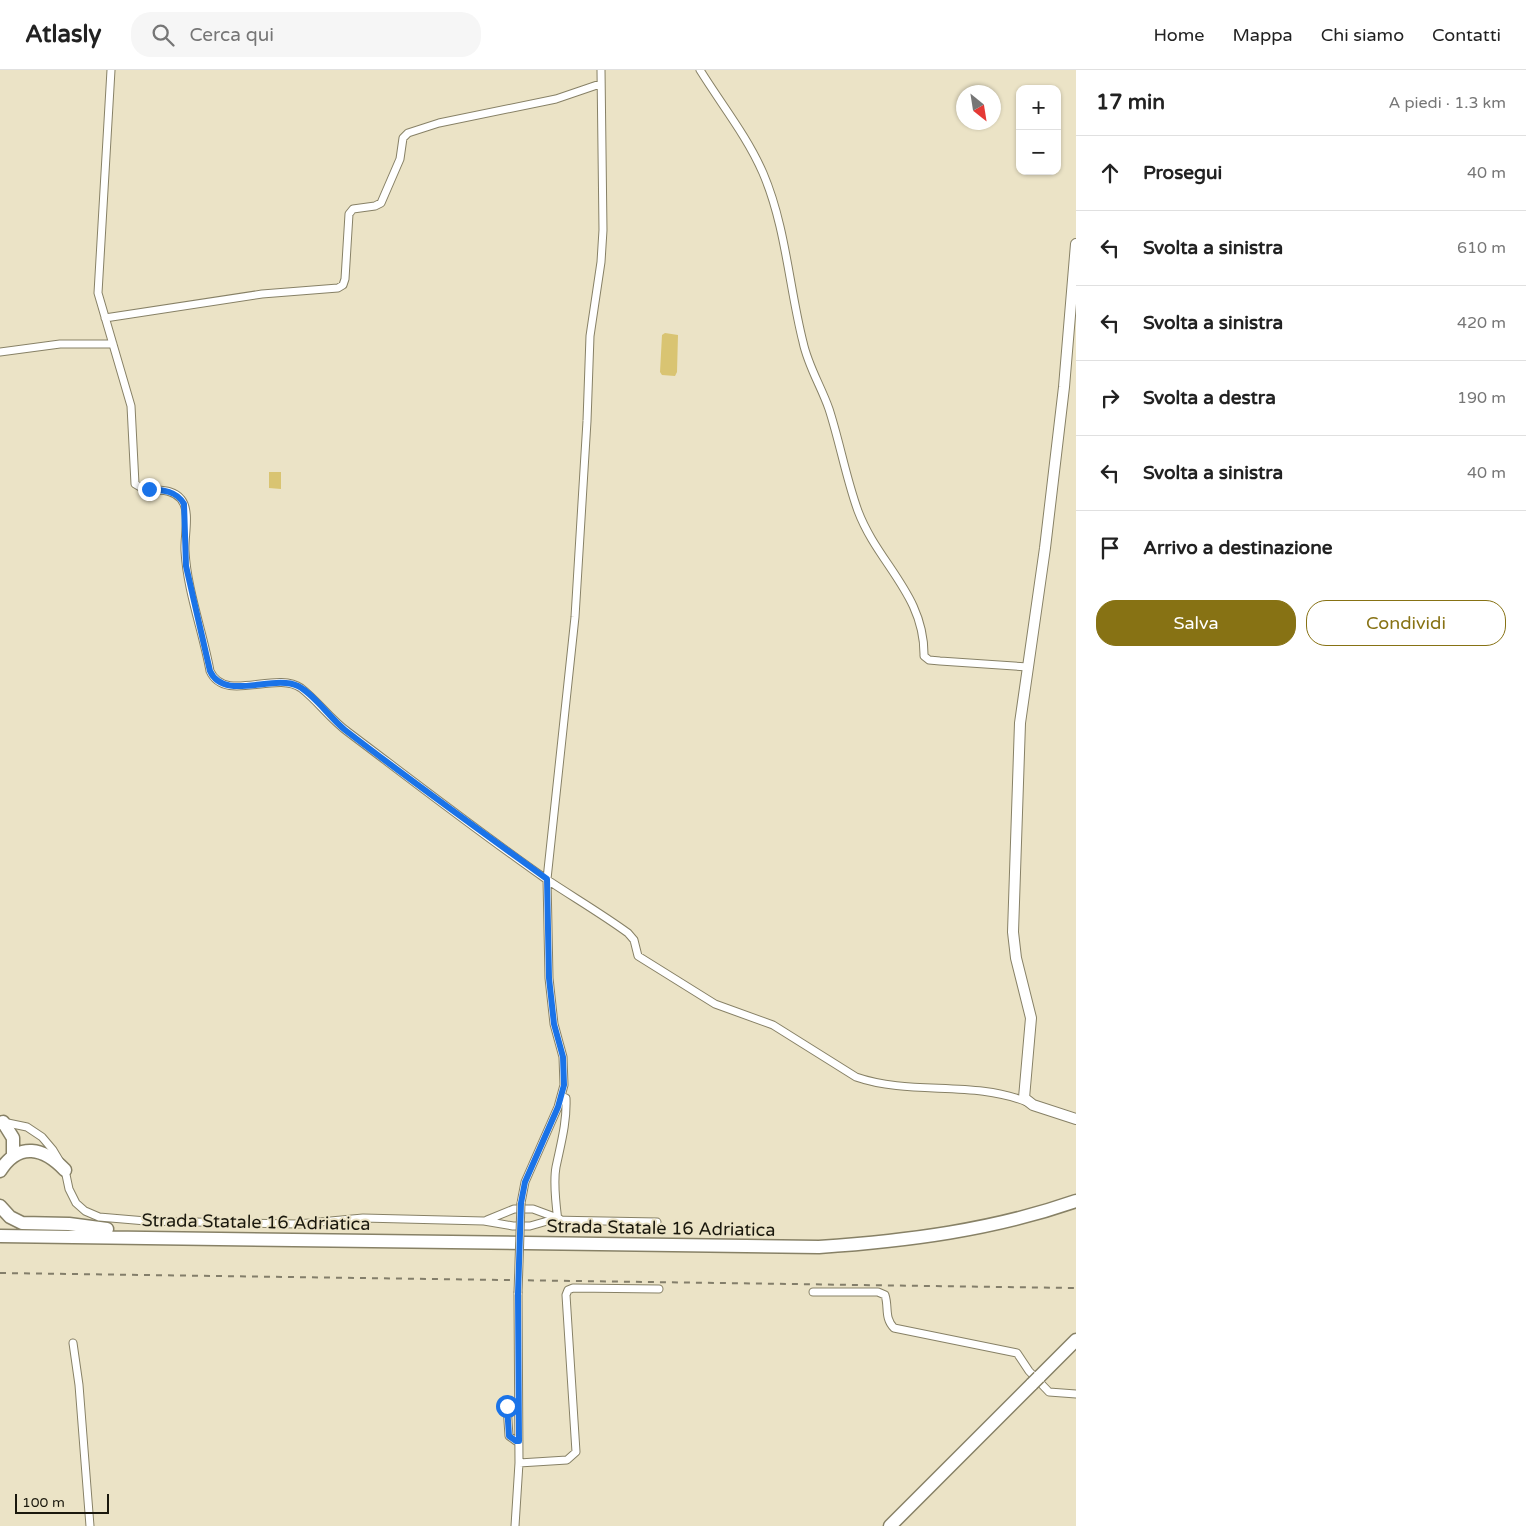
<!DOCTYPE html>
<html lang="it">
<meta charset="utf-8">
<style>
body{margin:0;font-family:"Varela Round",sans-serif;background:#f6f6f6;color:#222}
.controls{position:absolute;right:15px;top:15px;display:grid;overflow:hidden;border-radius:10px;box-shadow:0 1px 4px #0004}
.controls button{width:45px;height:45px;display:grid;place-items:center;padding:0;border:0;border-bottom:1px solid #e0e0e0;background:#fff;color:#222;font:25px sans-serif}
.compass{position:absolute;left:956px;top:15px;width:45px;height:45px;border-radius:50%;background:#fff;box-shadow:0 1px 4px #0004;rotate:150deg}
.scale{position:absolute;left:15px;bottom:12px;width:94px;box-sizing:border-box;padding-left:5px;border:2px solid #1a180d;border-top:0;font-size:14px;line-height:18px;white-space:nowrap;color:#1a180d;-webkit-text-stroke:4px #ebe3c6;paint-order:stroke}
.stop{position:absolute;width:15px;height:15px;margin:-11px;border:4px solid #1a73e8;border-radius:50%;background:#fff}
.stop.end{background:#1a73e8;border-color:#fff;box-shadow:0 1px 5px #0008}
.list{margin:0;padding:0;list-style:none}
h2{display:flex;justify-content:space-between;align-items:center;height:65px;margin:0;padding:0 20px;font-size:21px}
h2 small{font-size:16px;font-weight:400;color:#767676}
.list li{display:grid;grid-template-columns:32px 1fr auto;gap:15px;align-items:center;box-sizing:border-box;height:75px;padding:0 20px;border-top:1px solid #e0e0e0}
.list b{display:block;font-size:19px;white-space:nowrap}
.list em{font-size:16px;font-style:normal;color:#767676}
.actions{display:flex;gap:10px;padding:15px 20px}
.actions a{flex:1;padding:11px 0;border:1px solid #877214;border-radius:20px;text-align:center;font-size:18px;color:#877214}
.actions .main{background:#877214;color:#fff}
.icon{flex:none;width:28px;height:28px;fill:none;stroke:currentColor;stroke-width:2;stroke-linecap:round;stroke-linejoin:round}
.map{position:relative;flex:none;width:1076px;height:1456px;overflow:hidden}
header{display:flex;align-items:center;gap:30px;box-sizing:border-box;height:70px;padding:0 25px;background:#fff;border-bottom:1px solid #e0e0e0}
header strong{font-size:24px}
nav{display:flex;gap:28px;margin-inline-start:auto;font-size:18px}
.search{width:350px;height:45px;background:#f6f6f6;display:flex;align-items:center;gap:12px;box-sizing:border-box;padding:0 18px;border-radius:20px;color:#767676;font-size:19px}
main{display:flex}
aside{flex:1;background:#fff}
.map>svg:first-child{display:block}
</style>
<header>
<strong>Atlasly</strong>
<div class="search"><svg class="icon" aria-label="search" viewBox="0 0 24 24"><circle cx="10" cy="10" r="6"/><path d="M15 15l6 6"/></svg>Cerca qui</div>
<nav><a>Home</a><a>Mappa</a><a>Chi siamo</a><a>Contatti</a></nav>
</header>
<main>
<div class="map">
<svg width="1076" height="1456" viewBox="0 0 1076 1456">
<rect width="100%" height="100%" fill="#ebe3c6"/>
<path fill="#d9c472" d="M 665,263 L 678,265 L 677,302 L 675,306 L 662,305 L 660,302 L 662,265 Z
M 269,402 L 281,402 L 281,419 L 269,418 Z"/>
<g fill="none" stroke-linecap="round" stroke-linejoin="round">
<defs>
<path id="street" d="M 111,0 L 98,223 L 131,336 L 135,414 C 148,424 170,415 181,429 C 191,441 184,466 185,481 C 187,520 203,562 210,601 C 225,634 276,600 301,618 C 318,631 330,649 348,662 C 413,711 479,762 546,809 C 573,827 602,844 628,863 L 634,870 L 638,886 L 715,934 L 773,955 L 856,1007 C 911,1026 973,1010 1027,1032
M 700,0 C 721,34 747,66 763,103 C 786,157 789,217 803,272 C 808,296 821,316 829,339 C 840,373 846,408 858,441 C 878,494 925,525 924,586 L 929,590 L 940,591 L 1028,597
M 105,248 L 262,224 L 338,218 L 343,215 L 345,209 L 349,144 L 353,139 L 375,136 L 381,133 L 400,89 L 403,68 L 408,63 L 439,53 L 556,29 L 600,14
M 0,282 L 60,274 L 113,274
M 3,1052 L 27,1057 L 42,1067 L 53,1080 L 65,1100 L 69,1119 L 76,1133 L 85,1141 L 99,1147 L 146,1151 L 298,1154 L 363,1148 L 484,1151 L 513,1156 L 530,1156 L 551,1150 L 657,1152
M 521,1133 L 525,1112 L 558,1037 L 564,1015 L 563,987 L 554,954 L 549,908 L 547,809 L 575,547 L 587,351 L 590,266 L 601,192 L 603,160 L 601,0
M 487,1150 L 514,1139 L 533,1139 L 560,1149
M 558,1151 C 556,1135 553,1113 556,1097 C 561,1073 567,1052 566,1028 L 561,1026
M 813,1222 L 878,1222 L 885,1225 C 889,1237 884,1248 894,1258 L 1017,1283 L 1029,1301 L 1049,1322 L 1076,1324
M 73,1273 L 79,1315 L 90,1456
M 507,1336 L 509,1366 L 516,1371 L 519,1371
M 519,1393 L 567,1390 L 576,1382 L 566,1225 L 568,1220 L 573,1218 L 659,1219
M 515,1456 L 519,1393 L 518,1223"/>
<path id="secondary" d="M 1076,174 L 1064,317 L 1045,478 L 1020,653 L 1013,862 L 1016,888 L 1031,948 L 1024,1028 L 1033,1035 L 1076,1049"/>
<path id="highway" d="M 0,1053 L 3,1052 L 13,1068 L 13,1086
M 0,1101 C 19,1071 44,1078 65,1100
M 0,1136 L 10,1147 L 22,1153 L 69,1154 L 107,1159
M 0,1166 L 819,1177 C 907,1171 993,1160 1076,1131
M 1039,1307 L 1076,1270
M 890,1456 L 1032,1314"/>
</defs>
<use href="#street" stroke="#878166" stroke-width="9"/>
<use href="#secondary" stroke="#878166" stroke-width="12"/>
<use href="#highway" stroke="#878166" stroke-width="15"/>
<use href="#street" stroke="#fff" stroke-width="7"/>
<use href="#secondary" stroke="#fff" stroke-width="10"/>
<use href="#highway" stroke="#fff" stroke-width="12"/>
<path stroke="#837e6a" stroke-width="2" stroke-dasharray="6 6" stroke-linecap="butt" d="M 0,1203 L 1076,1218"/>
<defs>
<path id="street-bridge" d="M 518,1223 L 521,1133"/>
<path id="highway-bridge" d="M 1032,1314 L 1039,1307"/>
</defs>
<use href="#street-bridge" stroke="#878166" stroke-width="9" stroke-linecap="butt"/>
<use href="#highway-bridge" stroke="#878166" stroke-width="15" stroke-linecap="butt"/>
<use href="#street-bridge" stroke="#fff" stroke-width="7"/>
<use href="#highway-bridge" stroke="#fff" stroke-width="12"/>
</g>
<g fill="none" stroke-linecap="round" stroke-linejoin="round">
<path stroke="#1a73e8" stroke-width="6" d="M 149,419 C 163,420 177,421 184,434 L 186,496 L 210,601 C 224,632 273,604 298,616 C 314,624 330,648 345,660 C 411,711 479,760 547,809 L 549,908 L 554,954 L 563,987 L 564,1015 L 558,1037 L 525,1112 L 521,1133 L 518,1224 L 519,1371 L 516,1371 L 509,1366 L 507,1336"/>
</g>
<g text-anchor="middle" dominant-baseline="central" stroke-width="4" stroke-linejoin="round" paint-order="stroke">
<g font-size="18" fill="#1a180d" stroke="#ebe3c6">
<text transform="translate(256 1152) rotate(1)">Strada Statale 16 Adriatica</text>
<text transform="translate(661 1158) rotate(1)">Strada Statale 16 Adriatica</text>
</g>
</g>
</svg>
<div class="controls">
<button>+</button>
<button>−</button>
</div>
<svg class="compass" viewBox="-18 -18 36 36"><path d="M0-13l5 13h-10z" fill="#e53935"/><path d="M0 13l5-13h-10z" fill="#767676"/></svg>
<div class="scale">100 m</div>
<div class="stop" style="left:507px;top:1336px"></div>
<div class="stop end" style="left:149px;top:419px"></div>
</div>
<aside>
<h2>17 min<small>A piedi · 1.3 km</small></h2>
<ul class="list">
<li><svg class="icon" aria-label="ahead" viewBox="0 0 24 24"><path d="M12 20V5M6 11l6-6 6 6"/></svg><div><b>Prosegui</b></div><em>40 m</em></li>
<li><svg class="icon" aria-label="left" viewBox="0 0 24 24"><path d="M17 20v-9H6M10 6l-5 5 5 5"/></svg><div><b>Svolta a sinistra</b></div><em>610 m</em></li>
<li><svg class="icon" aria-label="left" viewBox="0 0 24 24"><path d="M17 20v-9H6M10 6l-5 5 5 5"/></svg><div><b>Svolta a sinistra</b></div><em>420 m</em></li>
<li><svg class="icon" aria-label="right" viewBox="0 0 24 24"><path d="M7 20v-9h11M14 6l5 5-5 5"/></svg><div><b>Svolta a destra</b></div><em>190 m</em></li>
<li><svg class="icon" aria-label="left" viewBox="0 0 24 24"><path d="M17 20v-9H6M10 6l-5 5 5 5"/></svg><div><b>Svolta a sinistra</b></div><em>40 m</em></li>
<li><svg class="icon" aria-label="arrive" viewBox="0 0 24 24"><path d="M6 21V4h12l-3 4 3 4H6"/></svg><div><b>Arrivo a destinazione</b></div></li>
</ul>
<div class="actions"><a class="main">Salva</a><a>Condividi</a></div>
</aside>
</main>
